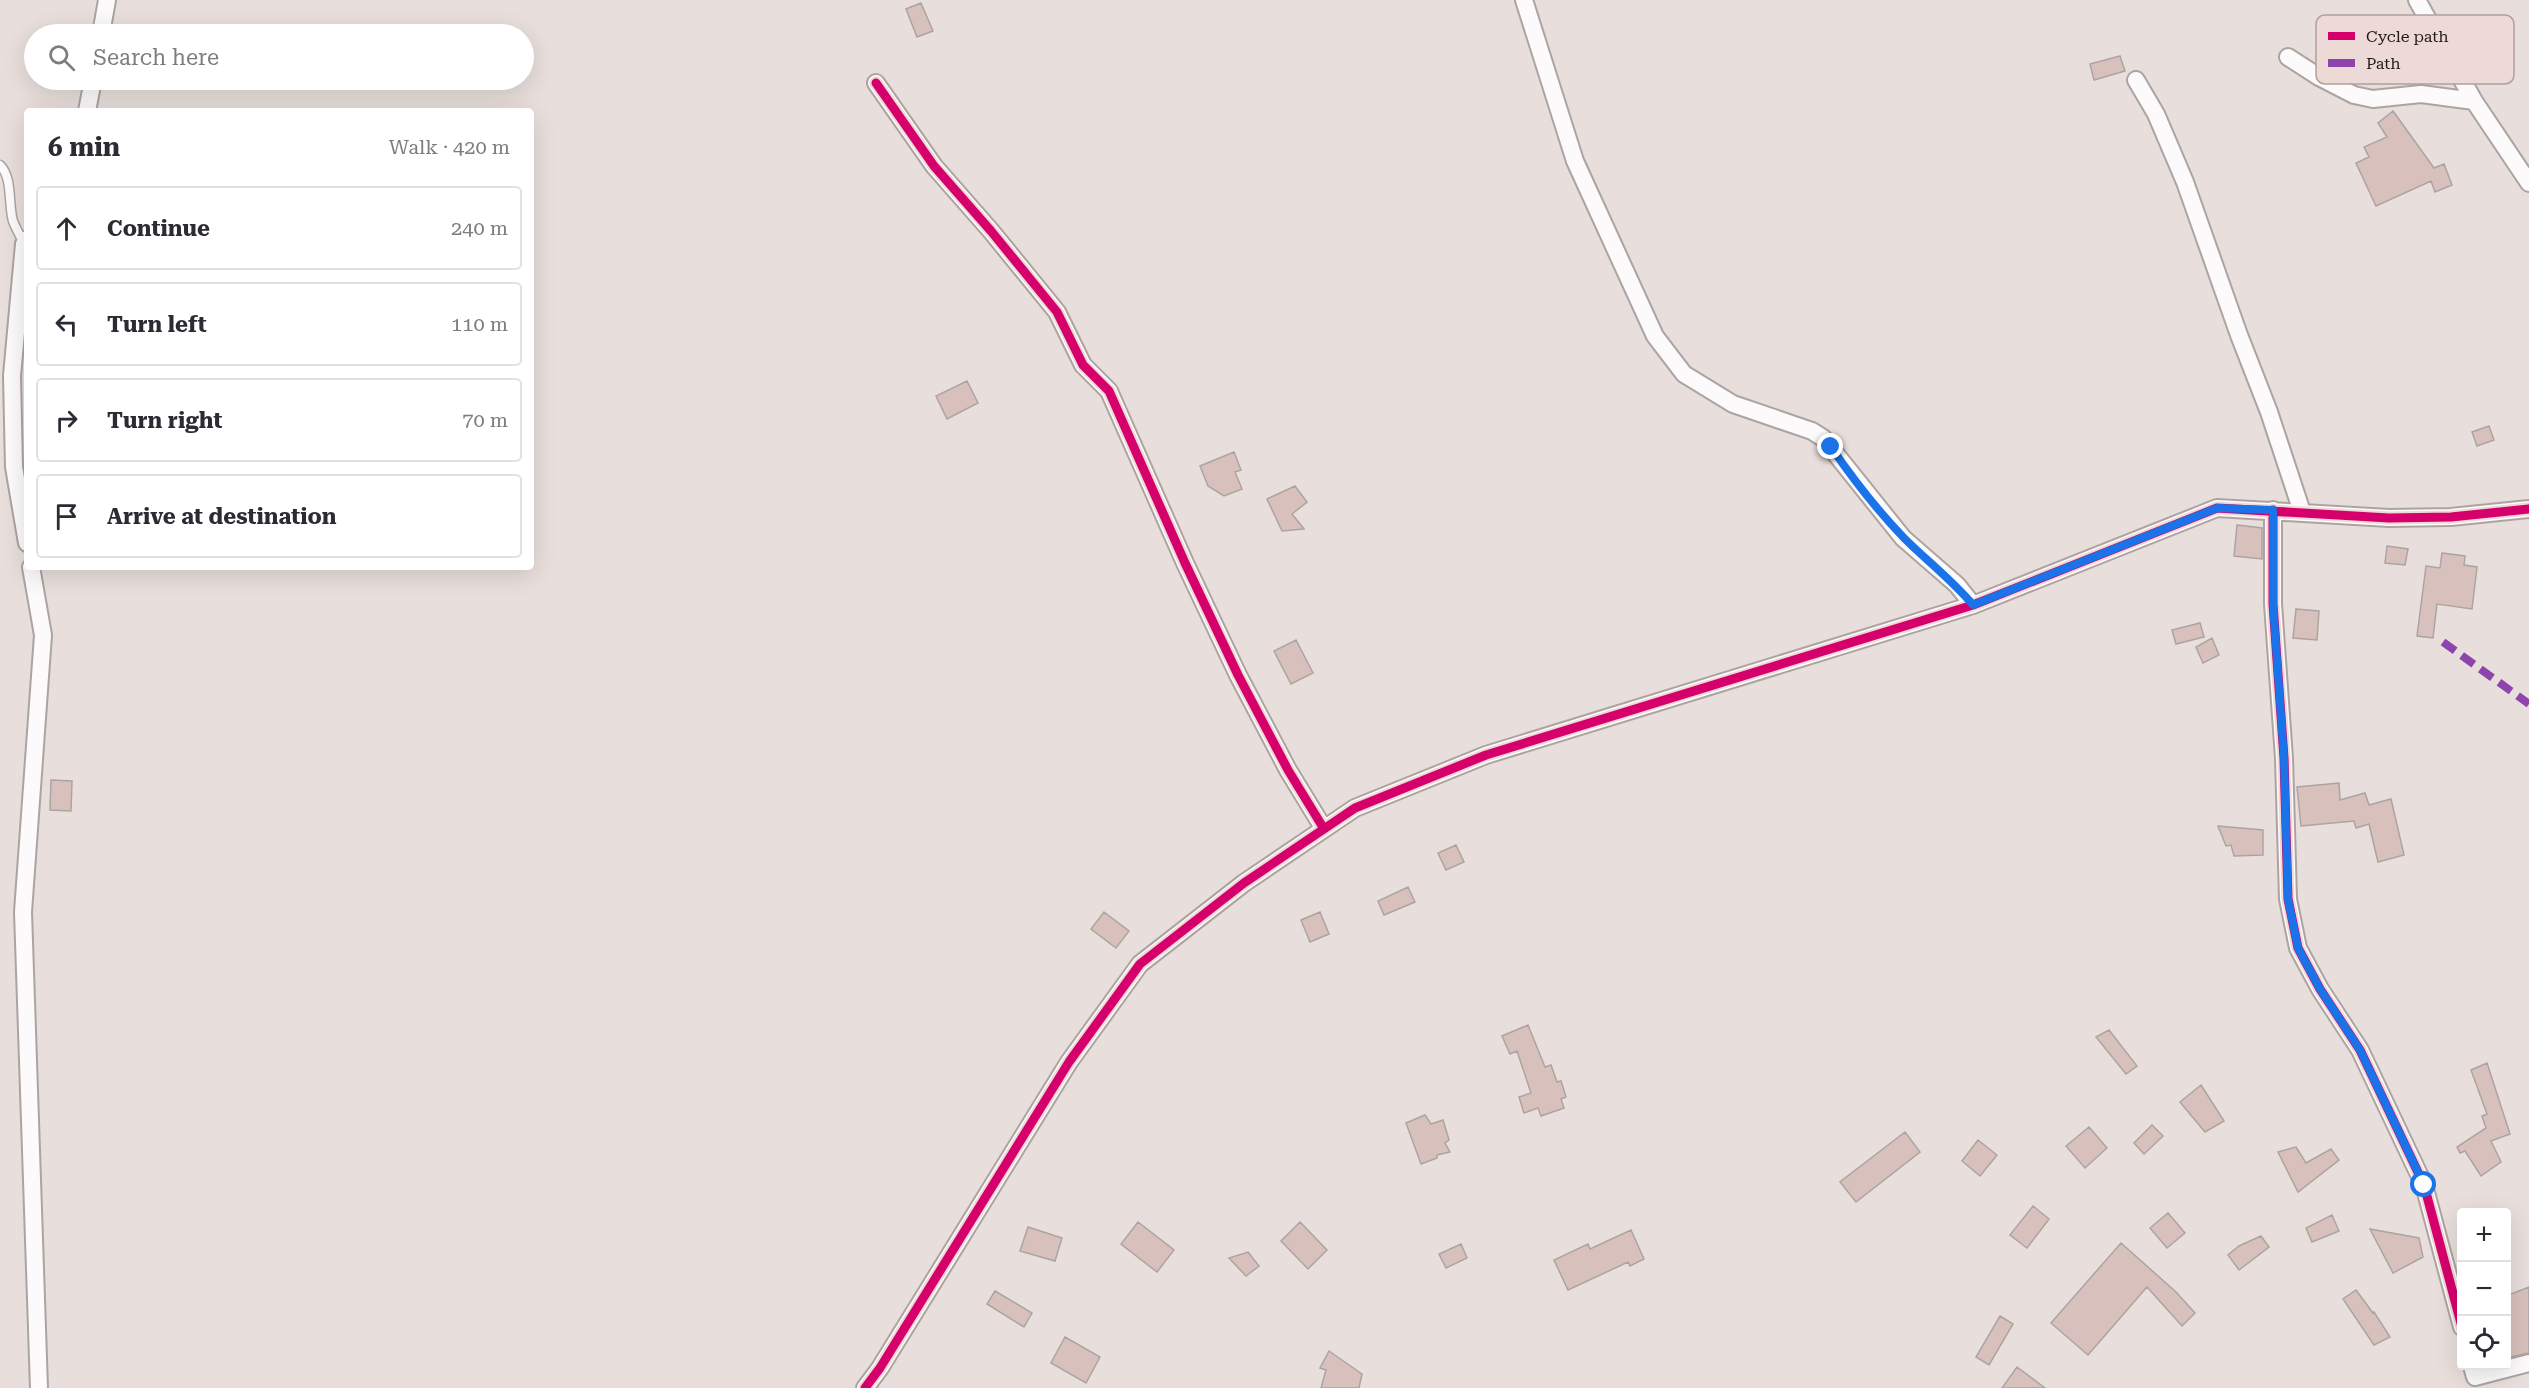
<!DOCTYPE html>
<meta charset="utf-8">
<style>
body{margin:0;font-family:"Roboto Serif",serif;background:#f7f7f7;color:#2b2b33}
.controls{position:absolute;right:18px;bottom:18px;display:grid;overflow:hidden;border-radius:6px;box-shadow:0 6px 24px #0002}
.controls button{width:54px;height:54px;display:grid;place-items:center;padding:0;border:0;border-bottom:2px solid #e1e1e2;background:#fff;color:#2b2b33;font:30px sans-serif}
.stop{position:absolute;width:18px;height:18px;margin:-14px;border:4px solid #1a73e8;border-radius:50%;background:#fff}
.stop.end{background:#1a73e8;border-color:#fff;box-shadow:0 2px 6px #0008}
.list{margin:0;padding:0;list-style:none}
h2{display:flex;justify-content:space-between;align-items:center;height:78px;margin:0;padding:0 24px;font-size:26px}
h2 small{font-size:20px;font-weight:400;color:#7c7c81}
.list li{display:grid;grid-template-columns:39px 1fr auto;gap:18px;align-items:center;box-sizing:border-box;height:84px;margin:0 12px 12px;padding:0 12px;border:2px solid #e1e1e2;border-radius:6px}
.list b{display:block;font-size:22px;white-space:nowrap}
.list em{font-size:20px;font-style:normal;color:#7c7c81}
.icon{flex:none;width:33px;height:33px;fill:none;stroke:currentColor;stroke-width:2;stroke-linecap:round;stroke-linejoin:round}
.map{position:relative;flex:none;width:2529px;height:1388px;overflow:hidden}
.search{position:absolute;background:#fff;box-shadow:0 6px 24px #0002;left:24px;top:24px;width:510px;height:66px;display:flex;align-items:center;gap:15px;box-sizing:border-box;padding:0 21px;border-radius:33px;color:#7c7c81;font-size:22px}
.panel{position:absolute;background:#fff;box-shadow:0 6px 24px #0002;left:24px;top:108px;width:510px;height:462px;border-radius:6px}
.map>svg:first-child{display:block}
</style>
<div class="map">
<svg width="2529" height="1388" viewBox="0 0 2529 1388">
<rect width="100%" height="100%" fill="#e8dedb"/>
<path fill="#d8c1bc" stroke="#aca4a2" stroke-width="1.5" d="M 921,3 L 933,31 L 917,37 L 906,9 Z
M 2120,56 L 2125,71 L 2094,80 L 2090,64 Z
M 2393,111 L 2434,168 L 2444,164 L 2452,185 L 2435,192 L 2431,181 L 2376,206 L 2356,163 L 2369,157 L 2364,147 L 2387,137 L 2378,123 Z
M 967,381 L 978,403 L 947,419 L 936,396 Z
M 2489,426 L 2494,440 L 2477,446 L 2472,432 Z
M 1234,452 L 1241,470 L 1235,472 L 1242,489 L 1224,496 L 1208,486 L 1200,466 Z
M 1295,486 L 1307,502 L 1292,514 L 1304,529 L 1282,531 L 1267,499 Z
M 2237,525 L 2262,528 L 2262,559 L 2234,556 Z
M 2387,546 L 2408,549 L 2405,565 L 2385,563 Z
M 2442,553 L 2465,556 L 2464,565 L 2477,567 L 2472,609 L 2437,604 L 2433,638 L 2417,636 L 2426,566 L 2440,568 Z
M 2296,609 L 2319,611 L 2317,640 L 2293,638 Z
M 2200,623 L 2204,637 L 2176,644 L 2172,630 Z
M 2212,638 L 2219,655 L 2203,663 L 2196,647 Z
M 1296,640 L 1313,673 L 1291,684 L 1274,651 Z
M 51,780 L 72,781 L 71,811 L 50,810 Z
M 2339,783 L 2340,800 L 2365,793 L 2369,805 L 2391,799 L 2404,855 L 2378,862 L 2369,824 L 2356,828 L 2354,821 L 2301,826 L 2297,787 Z
M 2218,826 L 2263,830 L 2263,855 L 2234,856 L 2231,845 L 2226,846 Z
M 1456,845 L 1464,862 L 1446,870 L 1438,853 Z
M 1408,887 L 1415,902 L 1384,915 L 1378,901 Z
M 1104,912 L 1129,931 L 1116,948 L 1091,929 Z
M 1320,912 L 1329,934 L 1310,942 L 1301,920 Z
M 1528,1025 L 1545,1067 L 1551,1065 L 1557,1082 L 1561,1081 L 1566,1097 L 1561,1099 L 1564,1108 L 1541,1116 L 1538,1108 L 1524,1113 L 1519,1097 L 1531,1093 L 1517,1051 L 1510,1054 L 1502,1036 Z
M 2109,1030 L 2137,1066 L 2126,1074 L 2096,1037 Z
M 2487,1063 L 2510,1134 L 2491,1141 L 2501,1162 L 2481,1176 L 2465,1151 L 2460,1153 L 2457,1147 L 2486,1128 L 2482,1116 L 2487,1114 L 2471,1070 Z
M 2201,1085 L 2224,1121 L 2205,1132 L 2180,1102 Z
M 1425,1115 L 1431,1124 L 1443,1120 L 1449,1140 L 1445,1143 L 1450,1152 L 1437,1155 L 1437,1158 L 1421,1164 L 1406,1123 Z
M 2152,1125 L 2163,1136 L 2144,1154 L 2134,1143 Z
M 2089,1127 L 2107,1148 L 2085,1168 L 2066,1146 Z
M 1905,1132 L 1920,1152 L 1856,1202 L 1840,1182 Z
M 1978,1140 L 1997,1155 L 1980,1176 L 1962,1161 Z
M 2296,1147 L 2306,1163 L 2331,1149 L 2339,1160 L 2298,1192 L 2278,1152 Z
M 2033,1206 L 2049,1219 L 2027,1248 L 2010,1235 Z
M 2168,1213 L 2185,1233 L 2167,1248 L 2150,1228 Z
M 2332,1215 L 2339,1231 L 2312,1242 L 2306,1228 Z
M 1138,1222 L 1174,1250 L 1157,1272 L 1121,1244 Z
M 1300,1222 L 1327,1250 L 1308,1269 L 1281,1241 Z
M 1028,1227 L 1062,1238 L 1055,1261 L 1020,1251 Z
M 2370,1229 L 2419,1238 L 2423,1257 L 2393,1273 Z
M 1631,1230 L 1644,1259 L 1630,1266 L 1628,1262 L 1568,1290 L 1554,1260 L 1588,1244 L 1590,1249 Z
M 2261,1236 L 2269,1247 L 2239,1270 L 2228,1255 L 2239,1246 Z
M 2121,1243 L 2176,1292 L 2195,1313 L 2182,1326 L 2147,1287 L 2088,1355 L 2051,1323 Z
M 1461,1244 L 1467,1258 L 1446,1268 L 1439,1254 Z
M 1248,1252 L 1259,1266 L 1246,1276 L 1229,1258 Z
M 2529,1287 L 2529,1353 L 2511,1357 L 2506,1347 L 2506,1296 Z
M 2356,1290 L 2373,1313 L 2374,1312 L 2390,1337 L 2374,1345 L 2343,1299 Z
M 995,1291 L 1032,1313 L 1024,1327 L 987,1304 Z
M 2000,1316 L 2013,1324 L 1989,1365 L 1976,1357 Z
M 1065,1337 L 1100,1357 L 1086,1383 L 1051,1363 Z
M 1329,1351 L 1362,1374 L 1359,1388 L 1321,1388 L 1326,1370 L 1320,1368 Z
M 2017,1367 L 2045,1388 L 2002,1388 Z"/>
<g fill="none" stroke-linecap="round" stroke-linejoin="round">
<defs>
<path id="service" d="M 0,165 C 13,178 8,204 13,221 C 16,229 21,237 24,244"/>
<path id="minor" d="M 1524,0 L 1575,161 L 1655,336 L 1684,374 L 1733,404 L 1812,431 L 1823,438 L 1903,538 L 1957,585 L 1973,605
M 2417,0 L 2474,101 L 2529,183
M 101,34 L 107,0
M 2288,57 L 2319,77 L 2354,95 L 2373,99 L 2421,94 L 2474,101
M 2136,80 L 2156,114 L 2185,182 L 2239,335 L 2269,412 L 2302,512
M 876,83 L 934,166 L 991,231 L 1057,312 L 1083,365 L 1109,391 L 1185,563 L 1238,675 L 1288,770 L 1324,829
M 87,111 L 93,80
M 27,239 L 24,244 L 12,376 L 14,467 L 27,543
M 2273,510 L 2273,604 L 2284,758 L 2288,899 L 2298,948 L 2320,989 L 2360,1050 L 2424,1185 L 2462,1327
M 31,567 L 43,635 L 23,912 L 39,1388
M 2472,1366 L 2475,1377 L 2529,1363
M 865,1388 L 880,1368 L 1069,1062 L 1140,964 L 1244,883 L 1355,808 L 1486,755 L 1973,605 L 2217,508 L 2389,518 L 2451,517 L 2529,509"/>
</defs>
<use href="#service" stroke="#aca4a2" stroke-width="11"/>
<use href="#minor" stroke="#aca4a2" stroke-width="20"/>
<use href="#service" stroke="#fcfafa" stroke-width="8"/>
<use href="#minor" stroke="#fcfafa" stroke-width="16"/>
<path stroke="#8e44ad" stroke-width="8" stroke-dasharray="15 8" stroke-linecap="butt" d="M 2443,642 L 2529,704"/>
<defs>
<path id="cycleway" d="M 876,83 L 934,166 L 991,231 L 1057,312 L 1083,365 L 1109,391 L 1185,563 L 1238,675 L 1288,770 L 1324,829
M 2273,510 L 2273,604 L 2284,758 L 2288,899 L 2298,948 L 2320,989 L 2360,1050 L 2424,1185 L 2462,1327
M 865,1388 L 880,1368 L 1069,1062 L 1140,964 L 1244,883 L 1355,808 L 1486,755 L 1973,605 L 2217,508 L 2389,518 L 2451,517 L 2529,509"/>
</defs>
<use href="#cycleway" stroke="#eddad6" stroke-width="13"/>
<use href="#cycleway" stroke="#d6006c" stroke-width="9"/>
</g>
<g fill="none" stroke-linecap="round" stroke-linejoin="round">
<path stroke="#1a73e8" stroke-width="8" d="M 1831,447 C 1853,479 1877,510 1904,538 C 1927,561 1952,580 1973,605 L 2217,508 L 2273,510 L 2273,604 L 2284,758 L 2288,899 L 2298,948 L 2320,989 L 2360,1050 L 2424,1185"/>
</g>
<rect x="2316" y="15" width="198" height="69" rx="9" fill="#eddad6" stroke="#b0a09d" stroke-width="1.5"/>
<rect x="2328" y="32" width="27" height="8" fill="#d6006c"/>
<rect x="2328" y="59" width="27" height="8" fill="#8e44ad"/>
<g font-size="16" fill="#201a19">
<text x="2366" y="42">Cycle path</text>
<text x="2366" y="69">Path</text>
</g>
</svg>
<div class="controls">
<button>+</button>
<button>−</button>
<button><svg class="icon" aria-label="locate" viewBox="0 0 24 24"><circle cx="12" cy="12" r="6"/><path d="M12 2v4M12 18v4M2 12h4M18 12h4"/></svg></button>
</div>
<div class="stop" style="left:2424px;top:1185px"></div>
<div class="stop end" style="left:1831px;top:447px"></div>
<div class="search"><svg class="icon" aria-label="search" viewBox="0 0 24 24"><circle cx="10" cy="10" r="6"/><path d="M15 15l6 6"/></svg>Search here</div>
<section class="panel">
<h2>6 min<small>Walk · 420 m</small></h2>
<ul class="list">
<li><svg class="icon" aria-label="ahead" viewBox="0 0 24 24"><path d="M12 20V5M6 11l6-6 6 6"/></svg><div><b>Continue</b></div><em>240 m</em></li>
<li><svg class="icon" aria-label="left" viewBox="0 0 24 24"><path d="M17 20v-9H6M10 6l-5 5 5 5"/></svg><div><b>Turn left</b></div><em>110 m</em></li>
<li><svg class="icon" aria-label="right" viewBox="0 0 24 24"><path d="M7 20v-9h11M14 6l5 5-5 5"/></svg><div><b>Turn right</b></div><em>70 m</em></li>
<li><svg class="icon" aria-label="arrive" viewBox="0 0 24 24"><path d="M6 21V4h12l-3 4 3 4H6"/></svg><div><b>Arrive at destination</b></div></li>
</ul>
</section>
</div>
